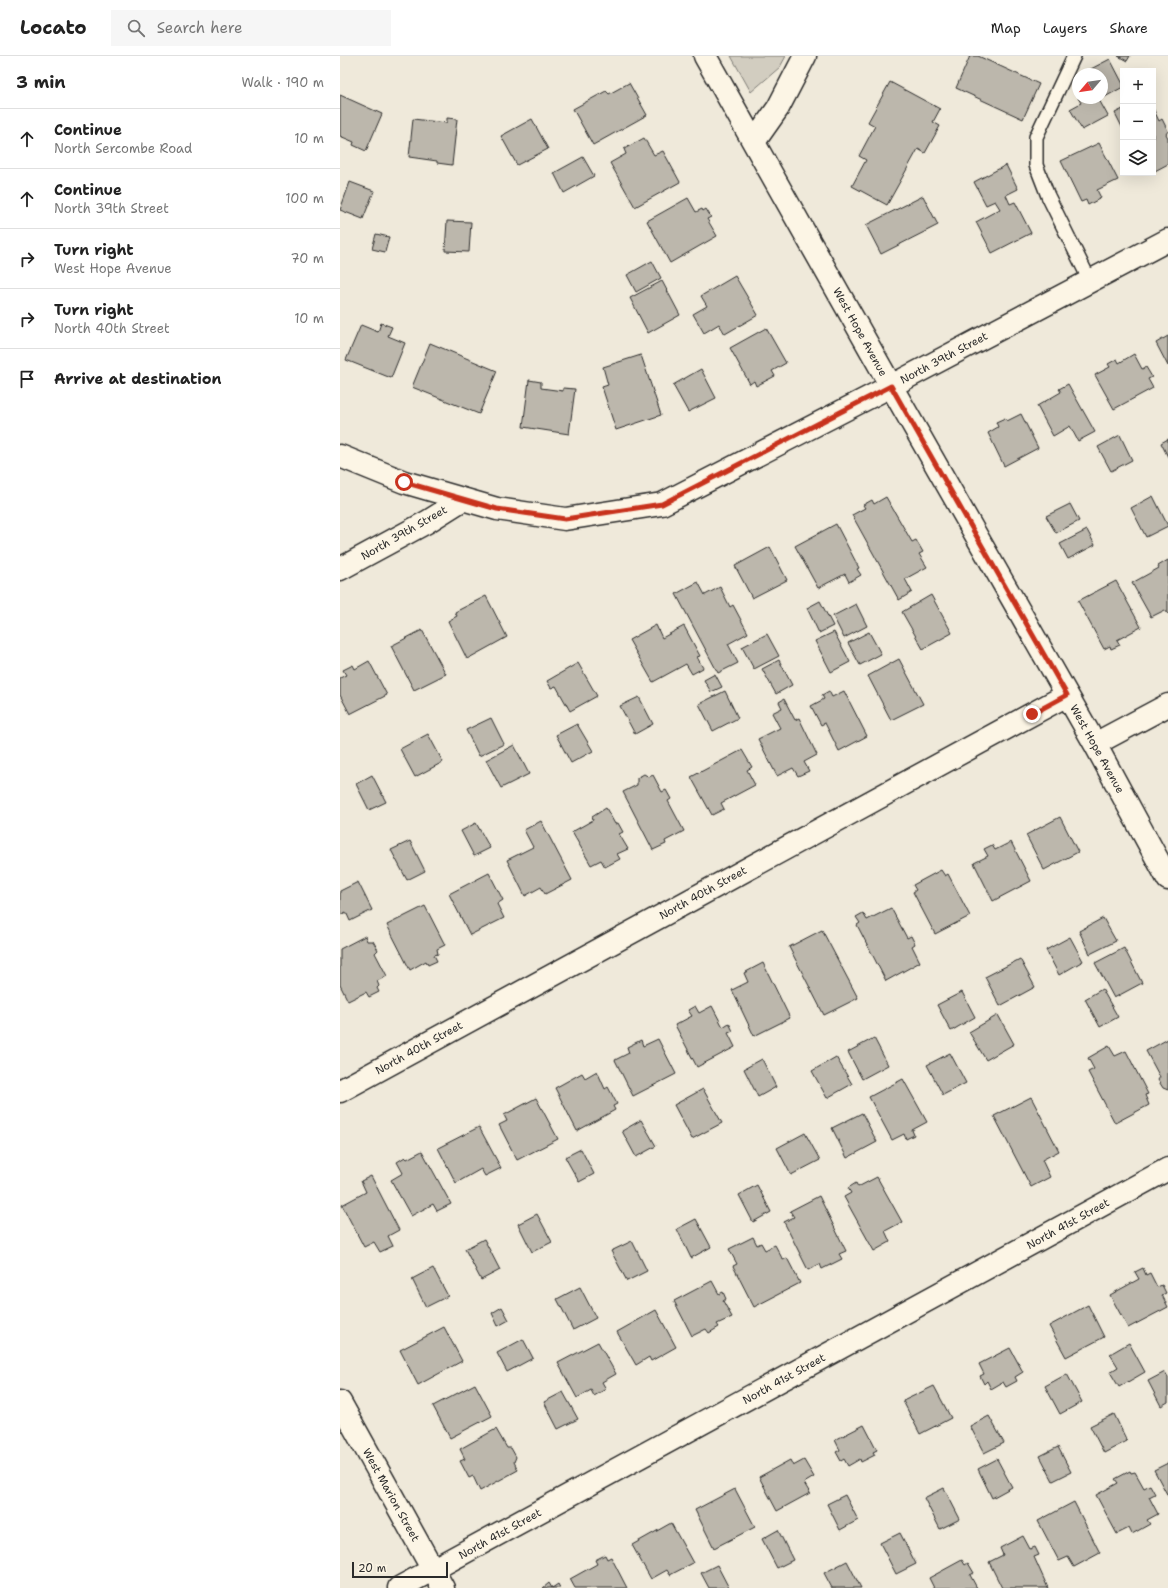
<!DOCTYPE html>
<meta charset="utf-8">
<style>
body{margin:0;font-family:"Shantell Sans",sans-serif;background:#f6f6f6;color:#222}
.controls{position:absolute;right:12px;top:12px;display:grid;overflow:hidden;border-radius:0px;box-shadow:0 4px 16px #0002}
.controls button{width:36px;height:36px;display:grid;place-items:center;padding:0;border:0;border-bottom:1px solid #e0e0e0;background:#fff;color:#222;font:20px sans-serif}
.compass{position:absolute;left:732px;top:12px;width:36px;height:36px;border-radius:50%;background:#fff;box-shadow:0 4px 16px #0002;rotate:241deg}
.scale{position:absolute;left:12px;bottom:10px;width:96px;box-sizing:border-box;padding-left:4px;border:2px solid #2b2b2b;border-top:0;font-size:11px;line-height:14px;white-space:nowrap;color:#2b2b2b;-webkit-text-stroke:3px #fcf5e5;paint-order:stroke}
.stop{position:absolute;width:12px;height:12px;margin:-9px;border:3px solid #c8321e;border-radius:50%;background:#fff}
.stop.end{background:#c8321e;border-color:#fff;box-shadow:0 1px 4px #0008}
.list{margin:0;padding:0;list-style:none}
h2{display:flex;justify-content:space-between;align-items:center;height:52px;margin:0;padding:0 16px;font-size:17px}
h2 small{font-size:13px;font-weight:400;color:#767676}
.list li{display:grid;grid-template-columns:26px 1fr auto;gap:12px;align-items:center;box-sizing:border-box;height:60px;padding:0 16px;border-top:1px solid #e0e0e0}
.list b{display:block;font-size:15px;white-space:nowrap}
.list p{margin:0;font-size:13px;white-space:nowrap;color:#767676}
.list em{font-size:13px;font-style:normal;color:#767676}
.icon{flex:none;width:22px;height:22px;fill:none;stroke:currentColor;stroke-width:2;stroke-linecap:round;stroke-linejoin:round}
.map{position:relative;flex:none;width:828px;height:1532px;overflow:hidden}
header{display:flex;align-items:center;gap:24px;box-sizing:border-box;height:56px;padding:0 20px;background:#fff;border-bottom:1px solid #e0e0e0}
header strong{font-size:19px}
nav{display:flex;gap:22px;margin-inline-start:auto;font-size:14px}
.search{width:280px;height:36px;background:#f6f6f6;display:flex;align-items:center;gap:10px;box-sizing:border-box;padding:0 14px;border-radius:0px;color:#767676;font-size:15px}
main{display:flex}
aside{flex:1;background:#fff}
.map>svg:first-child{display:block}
</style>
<header>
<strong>Locato</strong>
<div class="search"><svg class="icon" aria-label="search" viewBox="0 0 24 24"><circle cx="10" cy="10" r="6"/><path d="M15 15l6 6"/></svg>Search here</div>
<nav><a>Map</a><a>Layers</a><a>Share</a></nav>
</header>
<main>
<aside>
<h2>3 min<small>Walk · 190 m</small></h2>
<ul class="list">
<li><svg class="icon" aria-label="ahead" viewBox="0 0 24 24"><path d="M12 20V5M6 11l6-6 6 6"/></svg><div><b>Continue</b><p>North Sercombe Road</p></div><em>10 m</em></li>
<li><svg class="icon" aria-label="ahead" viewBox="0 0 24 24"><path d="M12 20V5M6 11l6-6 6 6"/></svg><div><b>Continue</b><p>North 39th Street</p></div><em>100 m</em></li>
<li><svg class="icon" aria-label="right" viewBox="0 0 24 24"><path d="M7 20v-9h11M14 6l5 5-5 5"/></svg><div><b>Turn right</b><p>West Hope Avenue</p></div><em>70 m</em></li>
<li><svg class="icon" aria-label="right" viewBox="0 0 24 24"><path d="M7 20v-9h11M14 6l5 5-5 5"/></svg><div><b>Turn right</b><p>North 40th Street</p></div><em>10 m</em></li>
<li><svg class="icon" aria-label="arrive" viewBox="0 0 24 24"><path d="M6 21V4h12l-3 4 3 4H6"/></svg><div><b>Arrive at destination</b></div></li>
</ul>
</aside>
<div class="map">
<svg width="828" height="1532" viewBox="0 0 828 1532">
<rect width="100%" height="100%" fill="#efe9da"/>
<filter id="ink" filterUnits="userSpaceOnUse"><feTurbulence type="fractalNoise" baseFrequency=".025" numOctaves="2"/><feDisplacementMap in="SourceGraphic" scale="8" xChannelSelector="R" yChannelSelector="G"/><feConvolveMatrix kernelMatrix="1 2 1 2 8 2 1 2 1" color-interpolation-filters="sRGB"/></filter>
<g filter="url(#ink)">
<path fill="#d2cdc0" stroke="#7e7c76" d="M 391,0 L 446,0 L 440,11 L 411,36 Z"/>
<path fill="#bcb7ac" stroke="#2b2b2b" d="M 630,0 L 638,0 L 699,28 L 683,63 L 616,32 Z
M 778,0 L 790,0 L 787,5 Z
M 770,3 L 783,28 L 783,31 L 763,42 L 762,18 L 751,18 L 749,14 Z
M 550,26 L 600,53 L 593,66 L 600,70 L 585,97 L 578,93 L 547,149 L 512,130 L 526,104 L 519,100 L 535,70 L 528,66 Z
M 289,27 L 307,59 L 253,89 L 233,53 L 266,35 L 269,38 Z
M 0,39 L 42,58 L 26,95 L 13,89 L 14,86 L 0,80 Z
M 738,42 L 758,42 L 768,60 L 742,74 L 730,53 L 741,47 Z
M 813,52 L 819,65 L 822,63 L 828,75 L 826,78 L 828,82 L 828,108 L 813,116 Z
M 783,53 L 783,73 L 775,57 Z
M 107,62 L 117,63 L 112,109 L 97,107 L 97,105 L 69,101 L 73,63 L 107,67 Z
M 192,63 L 208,93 L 177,109 L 161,80 Z
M 304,82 L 314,99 L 323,95 L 340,126 L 295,151 L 270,107 L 286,98 L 284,93 Z
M 759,87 L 778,124 L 757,134 L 761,142 L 748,149 L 746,144 L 741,146 L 721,105 Z
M 243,101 L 254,120 L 224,137 L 214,117 Z
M 666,109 L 678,133 L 666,139 L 670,148 L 675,146 L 691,177 L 652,197 L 636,166 L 660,153 L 655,145 L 646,149 L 634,126 Z
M 10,126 L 34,135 L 23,163 L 0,154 Z
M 583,140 L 598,169 L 541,198 L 526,169 Z
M 348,142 L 356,156 L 362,153 L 363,155 L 366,153 L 371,161 L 367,163 L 377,180 L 330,207 L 307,165 Z
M 107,165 L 131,166 L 129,196 L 105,195 Z
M 36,178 L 49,181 L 45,196 L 32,193 Z
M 312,205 L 321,222 L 296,236 L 287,219 Z
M 395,220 L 418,259 L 385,278 L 379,268 L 364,277 L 353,258 L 367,250 L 361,240 Z
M 322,225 L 340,259 L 308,277 L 290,242 Z
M 41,267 L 52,271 L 48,280 L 65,287 L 51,322 L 6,304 L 21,269 L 38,276 Z
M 426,272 L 446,307 L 432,315 L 435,320 L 416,330 L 414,325 L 410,328 L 390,292 Z
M 828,280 L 828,310 L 816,287 Z
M 90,287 L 157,315 L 139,358 L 72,331 Z
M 794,298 L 802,313 L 806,311 L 812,321 L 808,323 L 813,332 L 774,353 L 755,319 L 770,311 L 768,308 L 777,303 L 779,307 Z
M 301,299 L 321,359 L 276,374 L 262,331 L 268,329 L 263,311 Z
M 361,313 L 376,342 L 348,356 L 333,329 Z
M 189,324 L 201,326 L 201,332 L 223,335 L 223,332 L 235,333 L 229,378 L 183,371 Z
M 728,328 L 755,376 L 738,385 L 730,370 L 713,380 L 697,350 L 721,336 L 719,333 Z
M 681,358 L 698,392 L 664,410 L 648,377 L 658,371 L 656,366 L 665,362 L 667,365 Z
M 780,379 L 792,404 L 771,415 L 758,391 Z
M 828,383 L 828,401 L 821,387 Z
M 813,440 L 828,470 L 806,481 L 791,452 Z
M 546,441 L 572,486 L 576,484 L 583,496 L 579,498 L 587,511 L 565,523 L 572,536 L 559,544 L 512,459 L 525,452 L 523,449 L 532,444 L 534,448 Z
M 730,448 L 739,465 L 716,477 L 706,460 Z
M 496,468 L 519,512 L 517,513 L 521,519 L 509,526 L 505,518 L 478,532 L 455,490 Z
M 747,474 L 755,489 L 728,503 L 720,488 Z
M 430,491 L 447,524 L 412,542 L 395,510 Z
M 828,504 L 828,558 L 825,554 L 811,561 L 792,527 L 819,512 L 818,510 Z
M 776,525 L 801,571 L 777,584 L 780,589 L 771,593 L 770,590 L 764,593 L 738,545 Z
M 358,526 L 365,539 L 380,531 L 390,551 L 393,549 L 408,577 L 388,588 L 398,607 L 378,617 L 336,538 Z
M 591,539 L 612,577 L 583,593 L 562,556 Z
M 146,540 L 167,581 L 127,603 L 108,565 L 117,560 L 115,556 Z
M 480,545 L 493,570 L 479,577 L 467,552 Z
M 516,548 L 527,570 L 504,582 L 493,560 Z
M 316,569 L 322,582 L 344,570 L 360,600 L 357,601 L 363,612 L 352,618 L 346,608 L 313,626 L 289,584 Z
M 82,574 L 106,618 L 74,634 L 51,590 Z
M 494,576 L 510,606 L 491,616 L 475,585 Z
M 529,576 L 541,598 L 520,609 L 508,587 Z
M 427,578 L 439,600 L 414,613 L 402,591 Z
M 559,603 L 583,648 L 551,664 L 528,620 Z
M 439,604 L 452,629 L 436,638 L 422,613 Z
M 29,605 L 47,639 L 10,658 L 0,639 L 0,622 L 6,619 L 3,614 L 13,609 L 15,613 Z
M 238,607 L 257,640 L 230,655 L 216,630 L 211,632 L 207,625 Z
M 375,618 L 382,631 L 371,636 L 364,624 Z
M 385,635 L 398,662 L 373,675 L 359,648 Z
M 489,635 L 492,641 L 504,635 L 527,680 L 499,695 L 485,667 L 481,669 L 471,650 L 484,643 L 482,639 Z
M 299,641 L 313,668 L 295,678 L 280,650 Z
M 444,643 L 455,664 L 459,662 L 477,699 L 464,706 L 469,715 L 458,720 L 453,712 L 437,720 L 418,683 L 440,672 L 432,657 L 442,652 L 439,646 Z
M 151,662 L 164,688 L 139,700 L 126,674 Z
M 237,668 L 253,695 L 231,707 L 216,679 Z
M 88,678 L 103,706 L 75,721 L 60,693 Z
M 174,689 L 189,718 L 161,732 L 146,704 Z
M 402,694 L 412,711 L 407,714 L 415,729 L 381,747 L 384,753 L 372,759 L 351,721 Z
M 304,718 L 309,721 L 313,719 L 322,736 L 326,734 L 331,743 L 328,745 L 344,775 L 325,785 L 326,788 L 313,794 L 283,736 L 297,729 L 297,722 Z
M 32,719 L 46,746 L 29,754 L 16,728 Z
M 266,752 L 275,768 L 278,767 L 283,776 L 279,778 L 288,793 L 277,798 L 280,803 L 265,811 L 261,804 L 251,809 L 232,776 L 253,764 L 252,761 Z
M 720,761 L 738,796 L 704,814 L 686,779 Z
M 201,765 L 232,824 L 205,838 L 201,831 L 185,840 L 167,804 L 193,791 L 184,774 Z
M 136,767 L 150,792 L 134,800 L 121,775 Z
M 70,785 L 85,815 L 67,824 L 51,794 Z
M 671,786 L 691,825 L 653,845 L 634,807 L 648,800 L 644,793 L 652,789 L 655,794 Z
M 601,814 L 605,820 L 608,818 L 630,860 L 595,878 L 573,836 L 576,834 L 573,829 Z
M 149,817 L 163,844 L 157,848 L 164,862 L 130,879 L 109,838 Z
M 18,826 L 32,854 L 10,865 L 6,856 L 0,859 L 0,835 Z
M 85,850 L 105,889 L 97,893 L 98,898 L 94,899 L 97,905 L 88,909 L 86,905 L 70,914 L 47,869 Z
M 551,852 L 567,882 L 571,880 L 575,888 L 572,890 L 580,906 L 546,925 L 517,869 L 520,867 L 516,861 L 523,857 L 527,864 Z
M 763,862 L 776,885 L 750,898 L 739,875 Z
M 482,874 L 518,942 L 484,959 L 449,891 Z
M 25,880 L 27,885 L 33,885 L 38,894 L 35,897 L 47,920 L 37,925 L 39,930 L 37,932 L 39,936 L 29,941 L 26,936 L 8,945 L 0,929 L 0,893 Z
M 730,881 L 743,905 L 719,919 L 706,894 Z
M 784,892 L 802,927 L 774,942 L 755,907 Z
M 680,903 L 695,931 L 660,950 L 645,921 Z
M 423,907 L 450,962 L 414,980 L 392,934 L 408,926 L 404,917 Z
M 762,933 L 778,961 L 760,971 L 745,943 Z
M 622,936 L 635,961 L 611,975 L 597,949 Z
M 355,950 L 359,957 L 372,950 L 383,971 L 389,967 L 393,975 L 388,977 L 395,991 L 357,1011 L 335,969 L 352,960 L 348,954 Z
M 658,959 L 674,988 L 646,1004 L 629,976 Z
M 534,982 L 548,1009 L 522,1023 L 508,996 Z
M 318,983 L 336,1018 L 293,1040 L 275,1004 L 289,997 L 287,991 L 301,984 L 303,990 Z
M 828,983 L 828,1034 L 823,1032 L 818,1024 L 820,1021 L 806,995 Z
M 769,990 L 775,1000 L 786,995 L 808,1038 L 805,1039 L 809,1049 L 775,1067 L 748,1016 L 754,1013 L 748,1002 Z
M 610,997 L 626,1027 L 603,1039 L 587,1009 Z
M 496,1001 L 512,1028 L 487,1042 L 472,1015 Z
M 422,1003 L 436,1031 L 418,1041 L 404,1013 Z
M 257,1015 L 265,1033 L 268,1031 L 277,1048 L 273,1050 L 275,1054 L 237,1075 L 215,1032 L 242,1017 L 245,1022 Z
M 563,1023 L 587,1066 L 572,1074 L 574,1079 L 566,1083 L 564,1078 L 552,1084 L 529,1041 Z
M 363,1033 L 382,1067 L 352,1083 L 334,1049 Z
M 691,1041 L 719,1095 L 702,1104 L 710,1121 L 691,1131 L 654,1060 Z
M 196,1042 L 218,1083 L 177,1104 L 159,1069 L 167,1065 L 164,1059 Z
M 522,1057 L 537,1086 L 507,1102 L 492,1072 Z
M 301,1064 L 316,1090 L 296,1101 L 282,1075 Z
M 139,1071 L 161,1112 L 145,1120 L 141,1113 L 116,1127 L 98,1092 Z
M 465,1077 L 480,1104 L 451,1119 L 437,1092 Z
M 241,1093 L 254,1118 L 239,1126 L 225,1101 Z
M 82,1095 L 111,1148 L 97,1155 L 93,1148 L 71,1160 L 51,1124 L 63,1117 L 57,1106 L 65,1101 L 67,1103 Z
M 31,1120 L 59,1174 L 48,1180 L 53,1190 L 40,1196 L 34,1186 L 24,1191 L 2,1149 L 26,1136 L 21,1125 Z
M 537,1121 L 562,1166 L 545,1175 L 550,1186 L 534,1195 L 504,1141 L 511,1137 L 508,1132 L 516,1127 L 518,1131 Z
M 417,1129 L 431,1156 L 413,1166 L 399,1139 Z
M 479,1140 L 506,1195 L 499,1198 L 502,1203 L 482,1213 L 480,1208 L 468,1214 L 444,1166 L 454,1161 L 450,1155 Z
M 197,1158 L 212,1186 L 192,1196 L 178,1168 Z
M 356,1163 L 371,1191 L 351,1202 L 337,1173 Z
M 413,1181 L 417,1189 L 421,1187 L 425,1194 L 435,1189 L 443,1204 L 447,1202 L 460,1227 L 414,1251 L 393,1210 L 397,1208 L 389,1193 Z
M 144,1183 L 160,1214 L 141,1224 L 125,1193 Z
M 292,1185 L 307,1215 L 287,1225 L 271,1195 Z
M 93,1212 L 108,1240 L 86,1251 L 72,1223 Z
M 803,1212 L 806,1219 L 810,1217 L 817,1231 L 822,1229 L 826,1237 L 822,1239 L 828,1251 L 788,1272 L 770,1239 L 799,1223 L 795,1216 Z
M 372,1225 L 379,1238 L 383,1236 L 386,1243 L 383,1245 L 392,1261 L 377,1268 L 379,1271 L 369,1277 L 366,1273 L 352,1280 L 334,1245 Z
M 240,1231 L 256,1262 L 233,1274 L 217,1243 Z
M 748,1249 L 764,1281 L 726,1301 L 709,1270 Z
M 162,1251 L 169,1264 L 158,1270 L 152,1257 Z
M 316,1254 L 336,1291 L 311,1305 L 309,1301 L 296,1309 L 277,1276 Z
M 104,1271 L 122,1305 L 78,1329 L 60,1294 Z
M 183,1283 L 193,1302 L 167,1316 L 157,1297 Z
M 258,1286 L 276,1318 L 262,1326 L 266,1333 L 254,1340 L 251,1334 L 237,1342 L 218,1307 Z
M 789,1287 L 805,1316 L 779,1331 L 770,1316 L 778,1311 L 770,1298 Z
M 670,1292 L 683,1316 L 675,1321 L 677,1325 L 666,1331 L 663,1326 L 651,1333 L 647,1325 L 644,1328 L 640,1320 L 644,1318 L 639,1308 Z
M 825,1316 L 828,1321 L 828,1346 L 821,1350 L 808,1325 Z
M 727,1318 L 742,1346 L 720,1358 L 705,1330 Z
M 135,1328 L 152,1360 L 110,1382 L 93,1350 Z
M 594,1330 L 611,1362 L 580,1378 L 563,1345 Z
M 223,1336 L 238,1363 L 218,1373 L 204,1346 Z
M 774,1358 L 787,1385 L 764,1397 L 750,1370 Z
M 649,1360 L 664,1387 L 644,1397 L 630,1370 Z
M 524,1369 L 537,1394 L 533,1396 L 535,1399 L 521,1406 L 520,1403 L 508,1410 L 504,1403 L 501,1405 L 496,1396 L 500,1394 L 495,1384 Z
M 156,1373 L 167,1392 L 171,1392 L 176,1401 L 174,1406 L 178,1414 L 140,1435 L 133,1420 L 129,1422 L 120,1405 L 125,1403 L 120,1393 Z
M 718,1391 L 731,1416 L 713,1425 L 700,1400 Z
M 657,1403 L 672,1431 L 652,1442 L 638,1413 Z
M 450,1404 L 453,1410 L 464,1404 L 474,1421 L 464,1427 L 470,1437 L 437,1455 L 419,1421 Z
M 828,1407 L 828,1440 L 814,1414 Z
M 790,1415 L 791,1417 L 795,1416 L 804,1432 L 810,1429 L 815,1438 L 809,1441 L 818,1458 L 807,1464 L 810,1468 L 792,1478 L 789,1472 L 777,1478 L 756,1439 L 778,1427 L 775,1423 Z
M 604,1432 L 620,1463 L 600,1473 L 584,1442 Z
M 395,1433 L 415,1471 L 374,1492 L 355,1454 Z
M 505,1439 L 518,1464 L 500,1474 L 487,1448 Z
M 734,1446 L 760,1497 L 734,1511 L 728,1501 L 719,1505 L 698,1465 Z
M 331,1467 L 353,1507 L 330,1519 L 327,1514 L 311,1523 L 292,1489 Z
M 438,1474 L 453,1504 L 437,1512 L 422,1483 Z
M 560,1477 L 576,1508 L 556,1518 L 540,1487 Z
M 683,1480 L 690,1493 L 695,1491 L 699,1499 L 694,1501 L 708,1532 L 662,1532 L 649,1506 L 663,1499 L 660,1492 Z
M 265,1499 L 267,1503 L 271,1501 L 287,1532 L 235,1532 L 230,1523 L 257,1508 L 255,1504 Z
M 622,1504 L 625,1509 L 628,1507 L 634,1517 L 630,1519 L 637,1532 L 594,1532 L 589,1522 Z
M 507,1505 L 521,1532 L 492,1532 L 484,1517 Z
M 377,1509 L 389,1532 L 369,1532 L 361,1517 Z
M 209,1527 L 212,1532 L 218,1528 L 220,1532 L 203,1532 Z"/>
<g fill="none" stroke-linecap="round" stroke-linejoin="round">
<defs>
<path id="service" d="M 734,0 L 696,81 L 696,109 L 708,140 L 750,225"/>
<path id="minor" d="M 365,0 L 551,330 L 755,688 L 828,823
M 414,86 L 438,52 L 465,0
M 0,400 L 64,426 L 157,453 L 225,463 L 322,448 L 551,330 L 828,184
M 0,513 L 87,466 L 122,444
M 755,688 L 828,649
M 0,1035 L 727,639
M 0,1346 L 103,1532
M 59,1532 L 828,1113"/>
</defs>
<use href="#service" stroke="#2b2b2b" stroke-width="16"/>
<use href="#minor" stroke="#2b2b2b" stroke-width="25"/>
<use href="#service" stroke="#fcf5e5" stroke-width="13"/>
<use href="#minor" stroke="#fcf5e5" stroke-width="22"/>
</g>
</g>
<g fill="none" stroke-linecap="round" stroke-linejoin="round" filter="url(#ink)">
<path stroke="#c8321e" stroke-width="5" d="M 64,426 L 157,453 L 225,463 L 322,448 L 551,330 L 727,639 L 692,658"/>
</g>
<g text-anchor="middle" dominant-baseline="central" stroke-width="4" stroke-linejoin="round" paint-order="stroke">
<g font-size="11" fill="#2b2b2b" stroke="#fcf5e5">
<text transform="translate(520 276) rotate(61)">West Hope Avenue</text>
<text transform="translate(604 302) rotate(-28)">North 39th Street</text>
<text transform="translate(64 477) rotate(-30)">North 39th Street</text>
<text transform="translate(757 693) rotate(61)">West Hope Avenue</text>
<text transform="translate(363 837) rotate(-29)">North 40th Street</text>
<text transform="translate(79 992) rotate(-29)">North 40th Street</text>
<text transform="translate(728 1168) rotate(-29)">North 41st Street</text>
<text transform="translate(444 1323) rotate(-29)">North 41st Street</text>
<text transform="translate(51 1439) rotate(61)">West Marion Street</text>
<text transform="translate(160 1478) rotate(-29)">North 41st Street</text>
</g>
</g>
</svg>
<div class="controls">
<button>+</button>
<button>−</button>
<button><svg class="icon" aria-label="layers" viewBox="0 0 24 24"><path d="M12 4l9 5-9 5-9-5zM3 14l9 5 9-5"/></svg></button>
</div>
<svg class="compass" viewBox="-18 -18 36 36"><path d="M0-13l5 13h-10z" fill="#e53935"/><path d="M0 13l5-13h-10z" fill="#767676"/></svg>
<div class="scale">20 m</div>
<div class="stop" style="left:64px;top:426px"></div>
<div class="stop end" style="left:692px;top:658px"></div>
</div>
</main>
